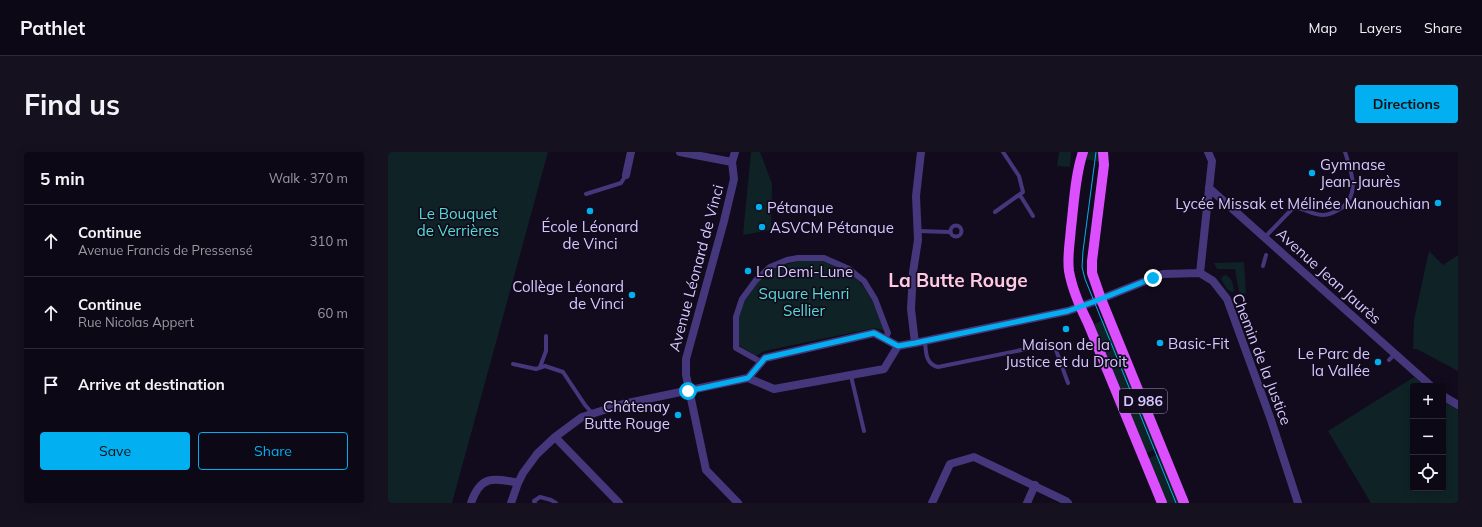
<!DOCTYPE html>
<meta charset="utf-8">
<style>
body{margin:0;font-family:Mulish,sans-serif;background:#16111f;color:#f1f3f6}
.controls{position:absolute;right:12px;bottom:12px;display:grid;overflow:hidden;border-radius:4px;box-shadow:0 2px 10px #0003}
.controls button{width:36px;height:36px;display:grid;place-items:center;padding:0;border:0;border-bottom:1px solid #2d2935;background:#0d0816;color:#f1f3f6;font:20px sans-serif}
.stop{position:absolute;width:12px;height:12px;margin:-9px;border:3px solid #02aff0;border-radius:50%;background:#fff}
.stop.end{background:#02aff0;border-color:#fff;box-shadow:0 1px 4px #0008}
.list{margin:0;padding:0;list-style:none}
h2{display:flex;justify-content:space-between;align-items:center;height:52px;margin:0;padding:0 16px;font-size:17px}
h2 small{font-size:13px;font-weight:400;color:#9a9aa1}
.list li{display:grid;grid-template-columns:26px 1fr auto;gap:12px;align-items:center;box-sizing:border-box;height:72px;padding:0 16px;border-top:1px solid #2d2935}
.list b{display:block;font-size:15px;white-space:nowrap}
.list p{margin:0;font-size:13px;white-space:nowrap;color:#9a9aa1}
.list em{font-size:13px;font-style:normal;color:#9a9aa1}
.actions{display:flex;gap:8px;padding:12px 16px}
.actions a{flex:1;padding:9px 0;border:1px solid #02aff0;border-radius:4px;text-align:center;font-size:14px;color:#02aff0}
.actions .main{background:#02aff0;color:#111}
.icon{flex:none;width:22px;height:22px;fill:none;stroke:currentColor;stroke-width:2;stroke-linecap:round;stroke-linejoin:round}
.map{position:relative;flex:none;width:1070px;height:351px;overflow:hidden;border-radius:4px}
header{display:flex;align-items:center;gap:24px;box-sizing:border-box;height:56px;padding:0 20px;background:#0d0816;border-bottom:1px solid #2d2935}
header strong{font-size:19px}
nav{display:flex;gap:22px;margin-inline-start:auto;font-size:14px}
.intro{display:flex;align-items:center;justify-content:space-between;box-sizing:border-box;height:96px;padding:0 24px}
h1{margin:0;font-size:28px}
.button{padding:10px 18px;border-radius:4px;background:#02aff0;color:#111;font-size:14px;font-weight:700}
main{display:flex;gap:24px;padding:0 24px}
aside{flex:1;background:#0d0816;border-radius:4px;box-shadow:0 2px 10px #0003}
.map>svg:first-child{display:block}
</style>
<header>
<strong>Pathlet</strong>
<nav><a>Map</a><a>Layers</a><a>Share</a></nav>
</header>
<div class="intro"><h1>Find us</h1><a class="button">Directions</a></div>
<main>
<aside>
<h2>5 min<small>Walk · 370 m</small></h2>
<ul class="list">
<li><svg class="icon" aria-label="ahead" viewBox="0 0 24 24"><path d="M12 20V5M6 11l6-6 6 6"/></svg><div><b>Continue</b><p>Avenue Francis de Pressensé</p></div><em>310 m</em></li>
<li><svg class="icon" aria-label="ahead" viewBox="0 0 24 24"><path d="M12 20V5M6 11l6-6 6 6"/></svg><div><b>Continue</b><p>Rue Nicolas Appert</p></div><em>60 m</em></li>
<li><svg class="icon" aria-label="arrive" viewBox="0 0 24 24"><path d="M6 21V4h12l-3 4 3 4H6"/></svg><div><b>Arrive at destination</b></div></li>
</ul>
<div class="actions"><a class="main">Save</a><a>Share</a></div>
</aside>
<div class="map">
<svg width="1070" height="351" viewBox="0 0 1070 351">
<rect width="100%" height="100%" fill="#110b1d"/>
<path fill="#0f2326" d="M 0,0 L 160,0 L 64,351 L 0,351 Z
M 363,0 L 372,0 L 384,32 L 383,78 L 355,83 Z
M 671,0 L 683,0 L 682,15 L 669,14 Z
M 697,0 L 713,0 L 713,10 L 695,7 Z
M 1041,99 L 1055,113 L 1070,103 L 1070,219 L 1029,197 L 1025,197 L 1026,168 Z
M 411,109 C 419,109 429,107 436,109 C 474,119 484,146 497,179 L 487,176 L 376,199 L 368,204 L 349,192 L 350,164 L 358,144 L 373,127 L 389,115 Z
M 856,110 L 858,142 L 851,140 L 847,117 L 829,117 L 826,111 Z
M 836,123 C 844,124 845,132 846,139 L 844,140 L 839,137 L 833,127 Z
M 718,167 L 771,296 L 756,302 L 704,173 Z
M 1026,225 L 1036,234 L 1025,234 L 1025,336 L 1055,336 L 1055,249 L 1070,258 L 1070,351 L 983,351 L 940,279 Z
M 773,301 L 793,351 L 776,351 L 759,307 Z"/>
<g fill="none" stroke-linecap="round" stroke-linejoin="round">
<path stroke="#45377b" stroke-width="4" d="M 198,42 L 233,31 L 238,23
M 632,43 L 645,64
M 607,60 L 635,40 L 631,24 L 615,0
M562.5 79a5.5 5.5 0 1 1 11 0a5.5 5.5 0 1 1-11 0Z
M 530,79 L 562,80
M 877,85 L 905,56 C 915,55 924,63 935,63 C 942,63 949,59 955,55 C 972,40 963,19 957,0
M 875,114 L 878,103
M 537,189 C 538,199 537,212 550,215 L 663,192 L 668,198 L 680,231
M 1001,208 L 1007,202
M 125,212 L 148,217 L 157,214 L 175,220 L 197,253 L 204,261
M 152,215 L 158,199 L 158,184
M 463,224 L 476,279
M 147,351 L 146,349 L 152,345 L 163,348 L 168,351"/>
<path stroke="#45377b" stroke-width="6" d="M 373,210 L 348,196 L 348,165 L 354,147 L 368,128 L 382,115 L 399,108 L 410,106 L 436,106 L 461,117 L 476,129 L 487,147 L 500,181 L 497,187"/>
<path stroke="#45377b" stroke-width="8" d="M 292,0 L 344,10
M 347,0 L 344,10 L 346,27 L 336,69 L 298,207 L 298,223 L 318,318 L 350,351
M 238,23 L 243,0
M 821,36 L 1043,234
M 812,121 L 825,129 L 839,147 L 883,268 L 910,351
M 812,121 L 824,9 L 820,0
M 527,191 L 523,157 L 525,120 L 530,88 L 528,44 L 533,0
M 360,226 L 377,206 L 486,181 L 510,194 L 527,191 L 680,159 L 705,150 L 775,122 L 812,121
M 1055,244 L 1070,253
M 167,285 L 231,351
M 83,351 C 92,324 105,325 130,331
M 123,351 L 130,331 L 135,321 L 149,302 L 167,285 L 194,265 L 235,252 L 360,226 L 386,237 L 496,217 L 510,194
M 544,351 L 562,312 L 586,305 L 678,349 L 680,351
M 639,351 L 647,333"/>
<path stroke="#db4ffe" stroke-width="10" d="M 695,0 C 687,24 686,51 683,76 C 682,90 679,105 681,119 C 684,137 692,155 700,171 L 774,351
M 715,0 L 716,13 L 704,109 L 704,121 L 713,147 L 796,351"/>
<path stroke="#02aff0" stroke-width="1" d="M 708,0 L 695,99 L 694,115 L 697,127 L 788,351"/>
</g>
<g fill="none" stroke-linecap="round" stroke-linejoin="round">
<path stroke="#02aff0" stroke-width="5" d="M 300,239 L 360,226 L 377,206 L 486,181 L 510,194 L 527,191 L 680,159 L 705,150 L 765,126"/>
</g>
<g fill="#02aff0" stroke="#110b1d" stroke-width="1.5">
<circle cx="924" cy="21" r="4"/>
<circle cx="1050" cy="51" r="4"/>
<circle cx="371" cy="55" r="4"/>
<circle cx="202" cy="59" r="4"/>
<circle cx="374" cy="75" r="4"/>
<circle cx="360" cy="119" r="4"/>
<circle cx="244" cy="143" r="4"/>
<circle cx="678" cy="177" r="4"/>
<circle cx="772" cy="191" r="4"/>
<circle cx="990" cy="210" r="4"/>
<circle cx="290" cy="263" r="4"/>
</g>
<g text-anchor="middle" dominant-baseline="central" stroke-width="3.5" stroke-linejoin="round" paint-order="stroke">
<rect fill="#110b1d" stroke="#9c8fbb" stroke-width="1" x="731" y="237" width="48" height="24" rx="3"/>
<g font-size="14" font-weight="bold" fill="#d7c7ff">
<text x="755" y="249">D 986</text>
</g>
<g font-size="15" fill="#d7c7ff" stroke="#110b1d" text-anchor="start">
<text x="932" y="12">Gymnase<tspan x="932" dy="17">Jean-Jaurès</tspan></text>
<text x="1042" y="51" text-anchor="end">Lycée Missak et Mélinée Manouchian</text>
<text x="379" y="55">Pétanque</text>
<text x="202" y="74" text-anchor="middle">École Léonard<tspan x="202" dy="17">de Vinci</tspan></text>
<text x="382" y="75">ASVCM Pétanque</text>
<text x="368" y="119">La Demi-Lune</text>
<text x="236" y="134" text-anchor="end">Collège Léonard<tspan x="236" dy="17">de Vinci</tspan></text>
<text x="780" y="191">Basic-Fit</text>
<text x="678" y="192" text-anchor="middle">Maison de la<tspan x="678" dy="17">Justice et du Droit</tspan></text>
<text x="982" y="201" text-anchor="end">Le Parc de<tspan x="982" dy="17">la Vallée</tspan></text>
<text x="282" y="254" text-anchor="end">Châtenay<tspan x="282" dy="17">Butte Rouge</tspan></text>
</g>
<g font-size="15" fill="#55ddd2" stroke="#110b1d">
<text x="70" y="61">Le Bouquet<tspan x="70" dy="17">de Verrières</tspan></text>
<text x="416" y="141">Square Henri<tspan x="416" dy="17">Sellier</tspan></text>
</g>
<g font-size="15" fill="#d7c7ff" stroke="#110b1d">
<text transform="translate(308 116) rotate(-75)">Avenue Léonard de Vinci</text>
<text transform="translate(941 124) rotate(42)">Avenue Jean Jaurès</text>
<text transform="translate(874 207) rotate(69)">Chemin de la Justice</text>
</g>
<g font-size="19" font-weight="bold" fill="#ffc9e2" stroke="#110b1d">
<text x="570" y="128">La Butte Rouge</text>
</g>
</g>
</svg>
<div class="controls">
<button>+</button>
<button>−</button>
<button><svg class="icon" aria-label="locate" viewBox="0 0 24 24"><circle cx="12" cy="12" r="6"/><path d="M12 2v4M12 18v4M2 12h4M18 12h4"/></svg></button>
</div>
<div class="stop" style="left:300px;top:239px"></div>
<div class="stop end" style="left:765px;top:126px"></div>
</div>
</main>
